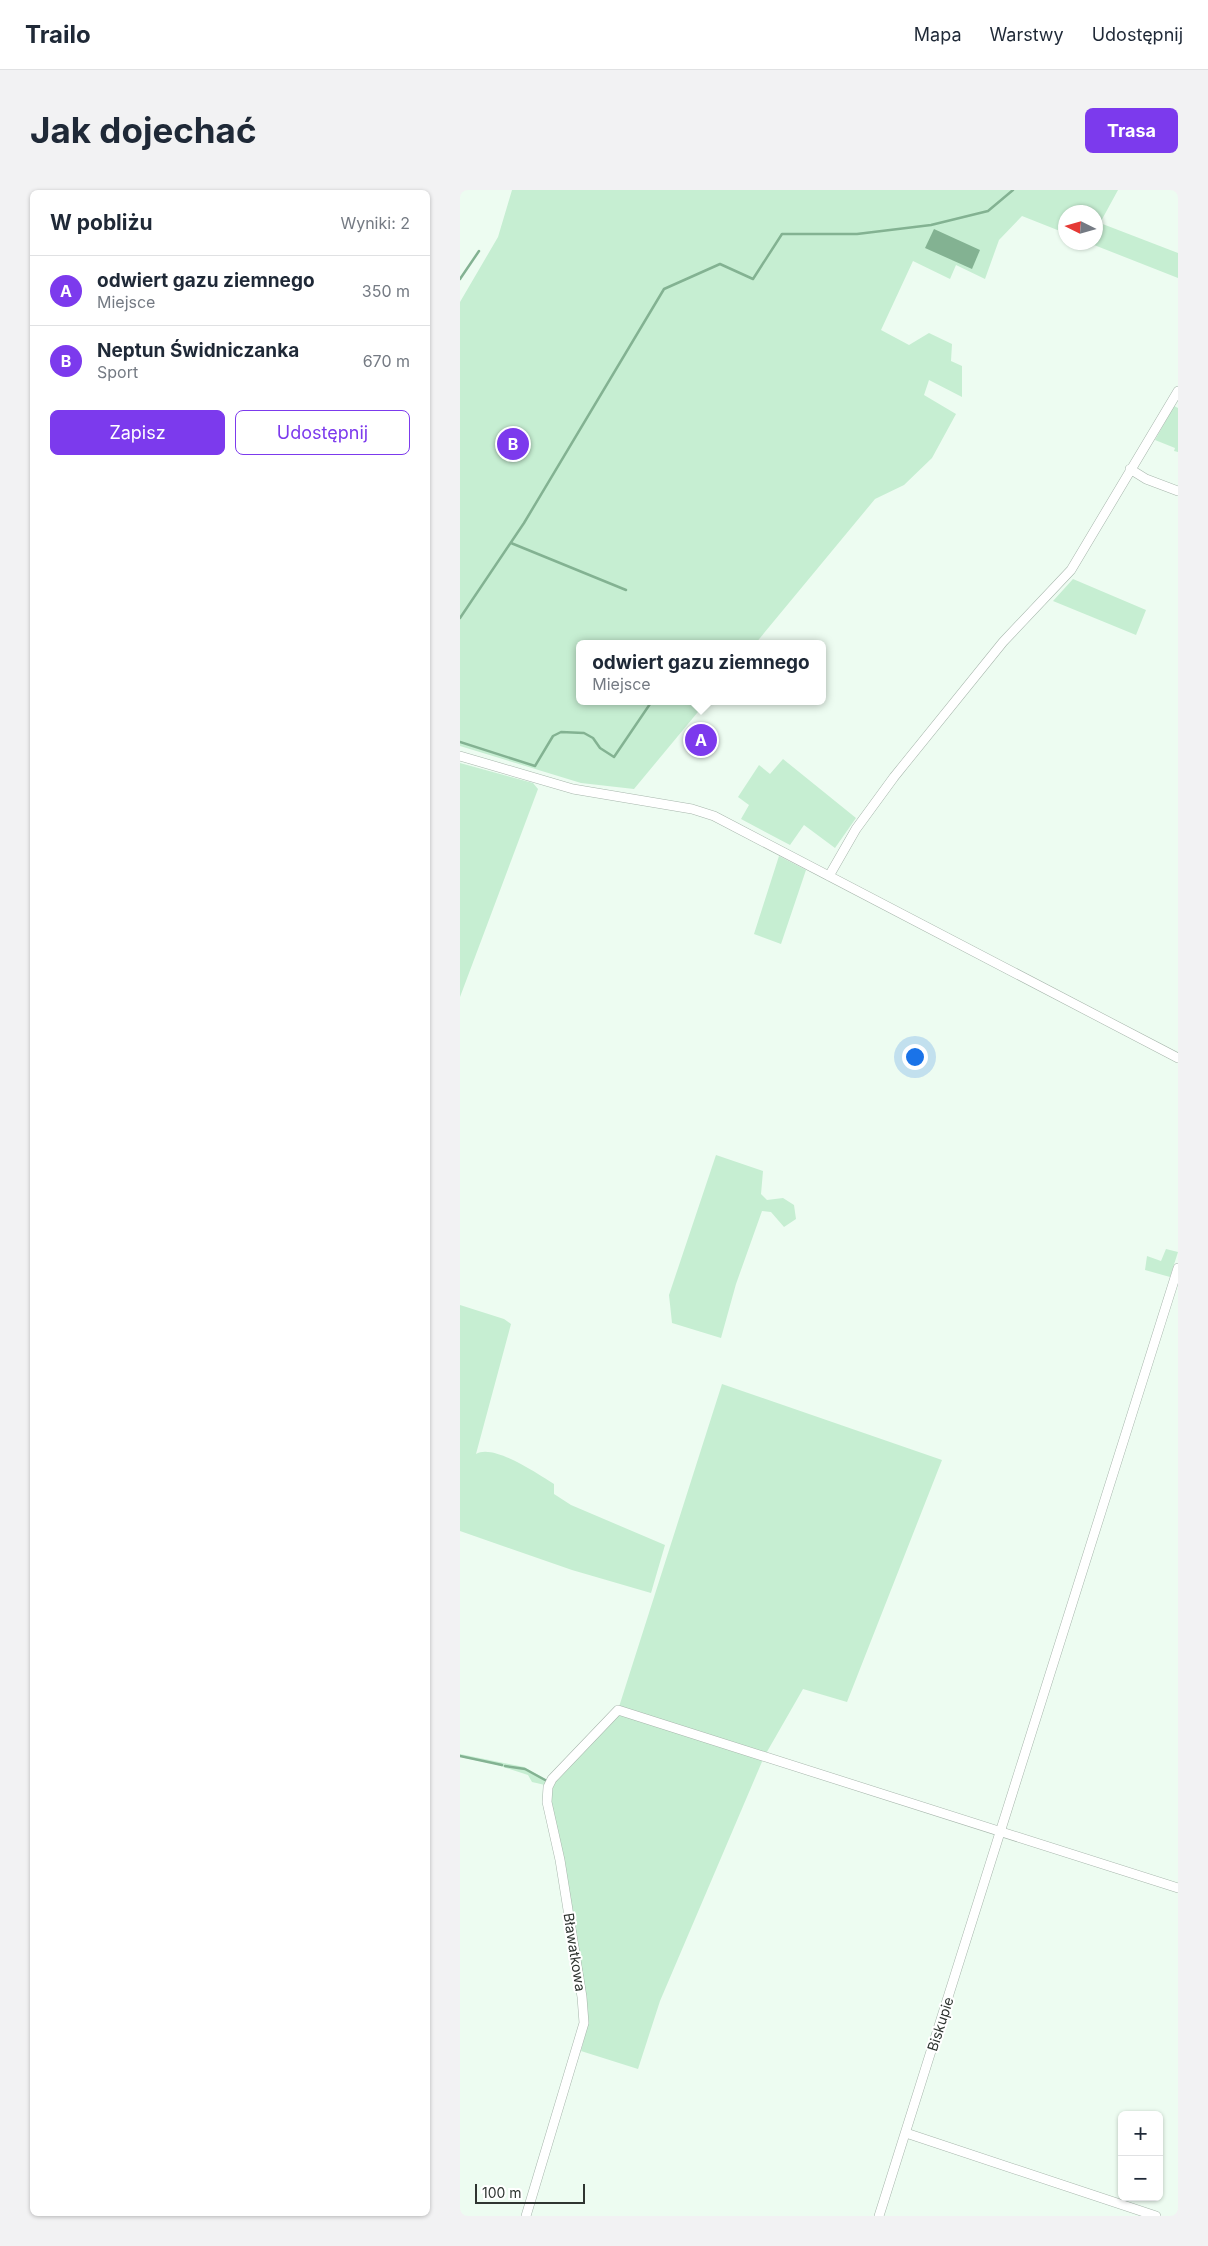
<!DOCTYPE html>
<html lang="pl">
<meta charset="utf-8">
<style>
body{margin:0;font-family:Inter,sans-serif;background:#f2f2f3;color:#1f2937}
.controls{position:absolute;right:15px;bottom:15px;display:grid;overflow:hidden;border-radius:8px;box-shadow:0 1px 4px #0004}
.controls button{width:45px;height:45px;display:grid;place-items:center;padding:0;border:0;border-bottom:1px solid #e0e1e3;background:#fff;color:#1f2937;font:25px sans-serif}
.compass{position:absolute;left:598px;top:15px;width:45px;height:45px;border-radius:50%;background:#fff;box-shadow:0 1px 4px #0004;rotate:275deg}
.scale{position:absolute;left:15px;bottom:12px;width:110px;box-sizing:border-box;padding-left:5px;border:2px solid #2f3531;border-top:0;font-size:14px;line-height:18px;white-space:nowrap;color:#2f3531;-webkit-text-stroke:4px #fff;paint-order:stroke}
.you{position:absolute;left:454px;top:866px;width:18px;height:18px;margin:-12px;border:4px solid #fff;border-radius:50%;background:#1a73e8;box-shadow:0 0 0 8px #1a73e833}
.badge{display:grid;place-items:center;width:32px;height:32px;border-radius:50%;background:#7c3aed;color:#fff;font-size:16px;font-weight:700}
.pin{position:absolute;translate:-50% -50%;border:2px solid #fff;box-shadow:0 1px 5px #0006}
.popup{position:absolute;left:116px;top:450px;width:250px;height:65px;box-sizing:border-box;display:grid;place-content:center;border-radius:8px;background:#fff;filter:drop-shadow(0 1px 4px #0005);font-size:16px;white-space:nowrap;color:#747a83}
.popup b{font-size:19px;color:#1f2937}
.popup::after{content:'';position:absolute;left:50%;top:100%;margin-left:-10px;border:10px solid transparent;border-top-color:#fff}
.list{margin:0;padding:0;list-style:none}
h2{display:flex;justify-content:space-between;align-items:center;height:65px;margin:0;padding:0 20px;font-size:21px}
h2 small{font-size:16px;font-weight:400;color:#747a83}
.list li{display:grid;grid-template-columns:32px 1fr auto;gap:15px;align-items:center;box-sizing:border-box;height:70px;padding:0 20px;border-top:1px solid #e0e1e3}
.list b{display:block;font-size:19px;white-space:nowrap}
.list p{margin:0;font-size:16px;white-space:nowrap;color:#747a83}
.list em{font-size:16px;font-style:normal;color:#747a83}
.actions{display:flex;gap:10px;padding:15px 20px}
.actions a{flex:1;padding:11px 0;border:1px solid #7c3aed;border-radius:8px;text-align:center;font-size:18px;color:#7c3aed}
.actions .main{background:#7c3aed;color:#fff}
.map{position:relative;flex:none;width:718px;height:2026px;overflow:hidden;border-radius:8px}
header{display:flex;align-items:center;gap:30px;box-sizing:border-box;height:70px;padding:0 25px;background:#fff;border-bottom:1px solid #e0e1e3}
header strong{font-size:24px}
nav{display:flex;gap:28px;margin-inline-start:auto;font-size:18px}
.intro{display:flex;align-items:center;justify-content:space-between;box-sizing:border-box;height:120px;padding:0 30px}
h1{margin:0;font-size:35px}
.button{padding:12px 22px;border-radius:8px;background:#7c3aed;color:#fff;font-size:18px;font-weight:700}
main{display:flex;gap:30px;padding:0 30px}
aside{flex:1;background:#fff;border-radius:8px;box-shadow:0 1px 4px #0004}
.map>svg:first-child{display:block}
</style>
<header>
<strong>Trailo</strong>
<nav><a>Mapa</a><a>Warstwy</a><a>Udostępnij</a></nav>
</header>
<div class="intro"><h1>Jak dojechać</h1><a class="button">Trasa</a></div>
<main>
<aside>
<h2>W pobliżu<small>Wyniki: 2</small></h2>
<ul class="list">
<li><span class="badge">A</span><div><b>odwiert gazu ziemnego</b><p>Miejsce</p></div><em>350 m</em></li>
<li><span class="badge">B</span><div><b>Neptun Świdniczanka</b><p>Sport</p></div><em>670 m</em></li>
</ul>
<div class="actions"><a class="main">Zapisz</a><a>Udostępnij</a></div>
</aside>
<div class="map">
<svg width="718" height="2026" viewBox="0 0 718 2026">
<rect width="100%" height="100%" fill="#edfcf1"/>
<path fill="#c6eed2" d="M 52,0 L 658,0 L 640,33 L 718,63 L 718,88 L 629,53 L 636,52 L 636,22 L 606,22 L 605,43 L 562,26 L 539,50 L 525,89 L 496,75 L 490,89 L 453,71 L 421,140 L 449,155 L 469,143 L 492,154 L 491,171 L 502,176 L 502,207 L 469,190 L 464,205 L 496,224 L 472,268 L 444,295 L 415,309 L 295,454 L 120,454 L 120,511 L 247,511 L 174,599 L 121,593 L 0,556 L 0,112 L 38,47 Z
M 714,216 L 718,218 L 718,262 L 714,261 L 715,258 L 695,250 Z
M 613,389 L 686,420 L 676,445 L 593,411 Z
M 323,569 L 396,628 L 375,658 L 344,635 L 330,655 L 281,629 L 289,615 L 278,607 L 299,575 L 310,584 Z
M 0,573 L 73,593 L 78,599 L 0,807 Z
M 319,666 L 346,680 L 321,754 L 294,744 Z
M 256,965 L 303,981 L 301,1004 L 307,1010 L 323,1008 L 334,1015 L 336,1029 L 324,1037 L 311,1022 L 302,1021 L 276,1094 L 261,1148 L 212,1133 L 209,1105 Z
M 706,1059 L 718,1062 L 710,1087 L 685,1080 L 687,1066 L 701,1071 Z
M 0,1115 L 44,1129 L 51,1134 L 16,1264 C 33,1253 78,1284 94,1294 L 94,1304 L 111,1315 L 205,1355 L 191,1403 L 112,1380 L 0,1341 Z
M 262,1194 L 482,1270 L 387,1512 L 343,1499 L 304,1567 L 200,1811 L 178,1879 L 121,1861 L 128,1833 L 89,1622 L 92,1589 L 158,1520 Z
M 0,1564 L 64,1577 L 87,1590 L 85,1595 L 72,1592 L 68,1585 L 34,1574 L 0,1567 Z"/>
<path fill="#83b292" d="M 474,39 L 520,60 L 512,79 L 465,58 Z"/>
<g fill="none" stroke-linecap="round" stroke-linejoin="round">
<path stroke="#83b292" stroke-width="2.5" d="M 0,89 L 19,61
M 51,353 L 166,400
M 0,428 L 64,333 L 204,99 L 260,74 L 293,89 L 322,44 L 397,44 L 471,35 L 528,21 L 553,0
M 0,552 L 75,576 L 93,546 L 101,542 L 124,543 L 133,548 L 140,558 L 154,567 L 192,511
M 0,1566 L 42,1575
M 45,1576 L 65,1579 L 87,1591"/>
<defs>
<path id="minor" d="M 670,279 L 686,289 L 718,301
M 0,566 L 113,599 L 232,619 L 254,626 L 718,868
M 369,686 L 396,639 L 434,587 L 543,452 L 611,380 L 718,201
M 446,1943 L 696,2026
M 66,2026 L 124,1833 L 122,1807 L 100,1670 L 87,1612 L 88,1597 L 92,1589 L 158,1520 L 718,1698
M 419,2026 L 718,1078"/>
</defs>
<use href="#minor" stroke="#a7b6ac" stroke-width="10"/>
<use href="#minor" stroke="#fff" stroke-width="9"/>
</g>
<g text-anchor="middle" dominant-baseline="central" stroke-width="4" stroke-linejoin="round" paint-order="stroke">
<g font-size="14" fill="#2f3531" stroke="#fff">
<text transform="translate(115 1762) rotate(81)">Bławatkowa</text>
<text transform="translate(480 1834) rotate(-72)">Biskupie</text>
</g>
</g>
</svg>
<div class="controls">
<button>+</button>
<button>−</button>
</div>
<svg class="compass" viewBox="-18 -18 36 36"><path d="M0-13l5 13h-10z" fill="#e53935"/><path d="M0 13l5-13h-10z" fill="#747a83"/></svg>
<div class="scale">100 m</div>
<div class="you"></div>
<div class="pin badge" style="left:241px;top:550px">A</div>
<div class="popup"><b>odwiert gazu ziemnego</b>Miejsce</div>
<div class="pin badge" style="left:53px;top:254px">B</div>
</div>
</main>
